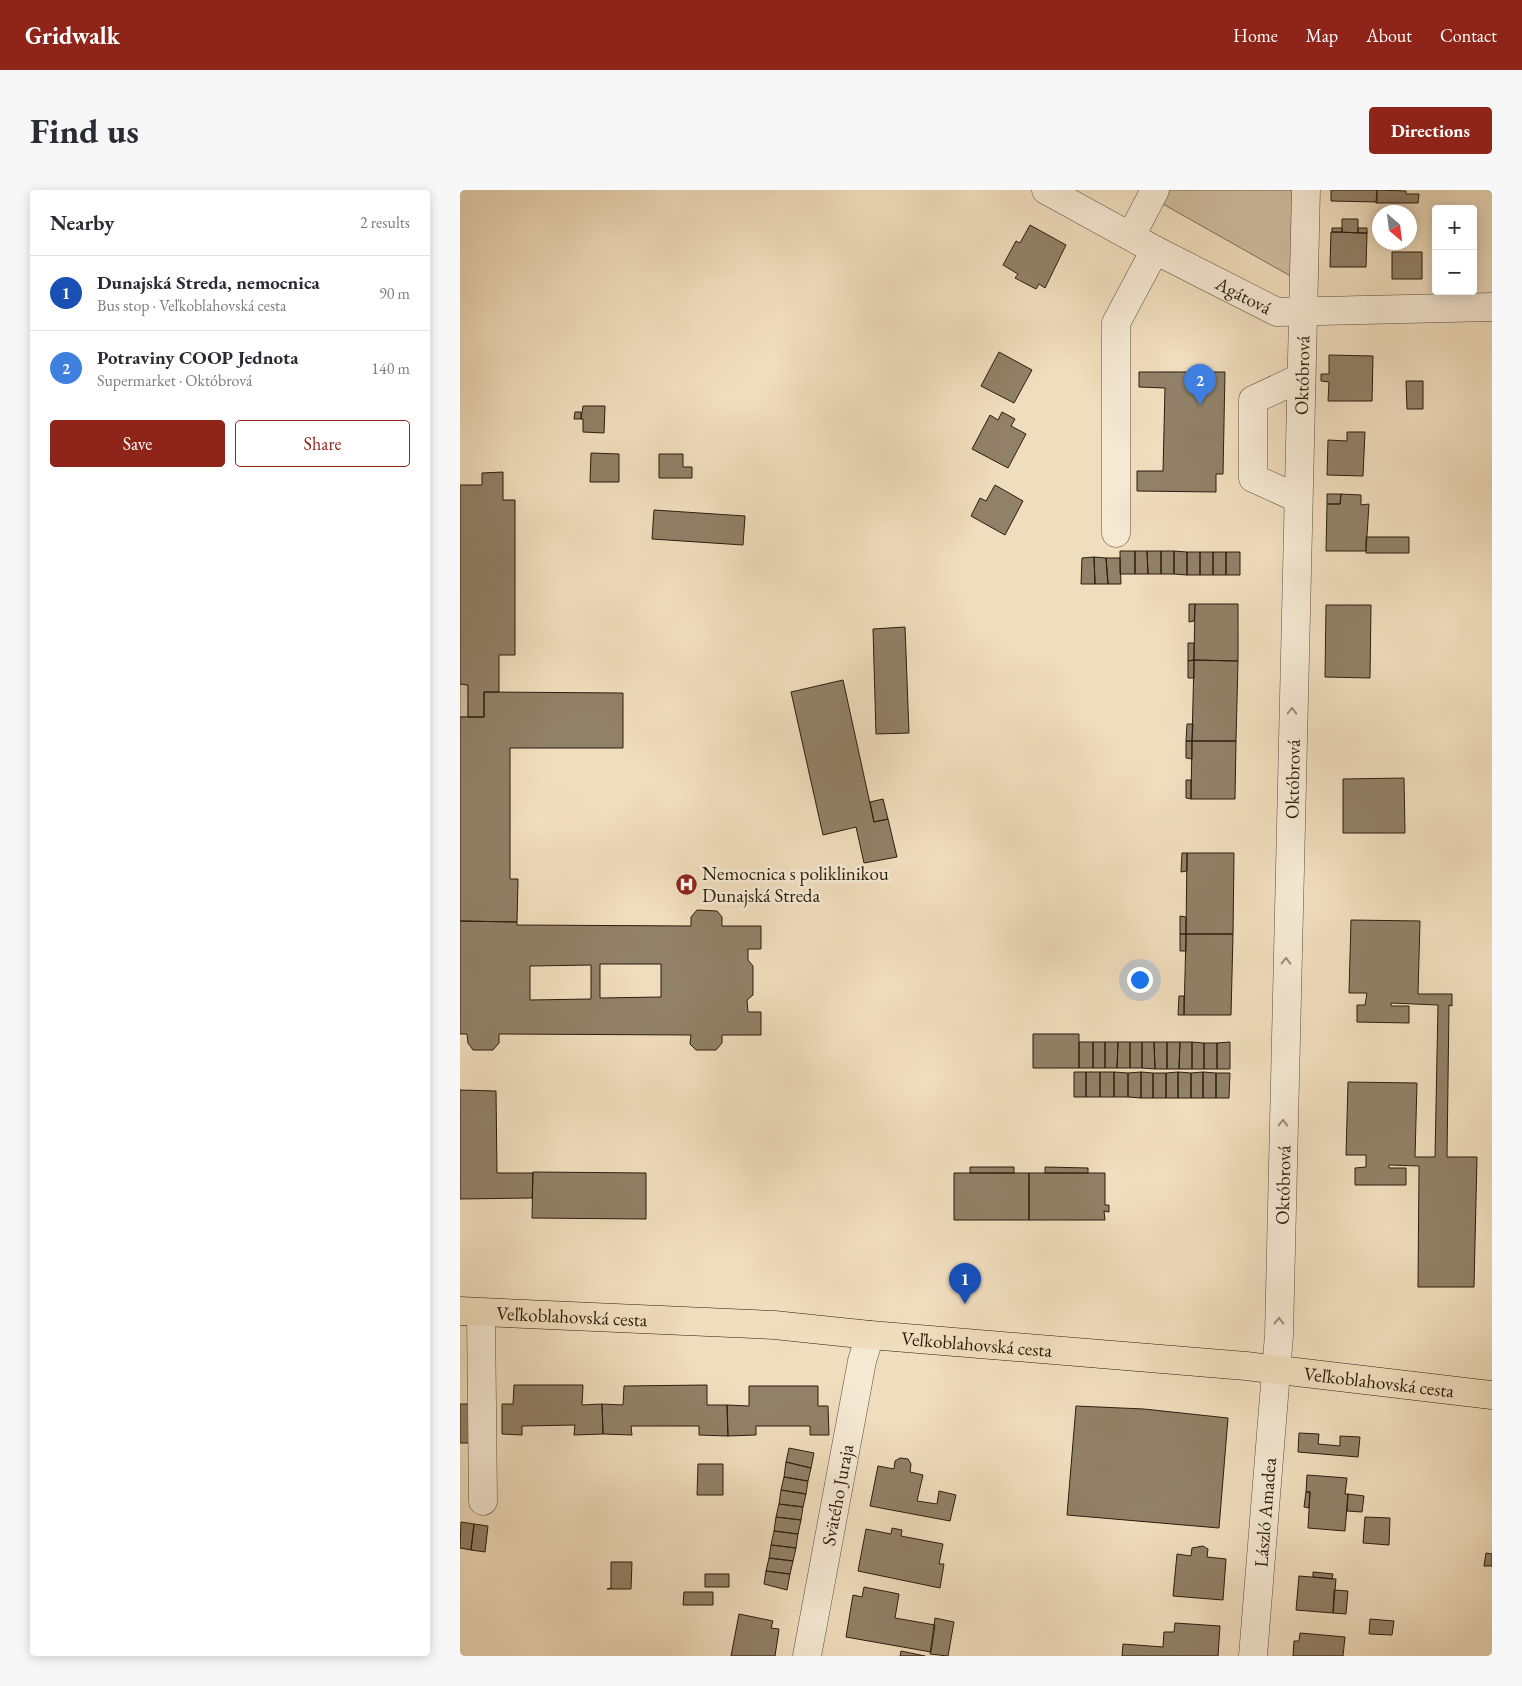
<!DOCTYPE html>
<meta charset="utf-8">
<style>
body{margin:0;font-family:"EB Garamond",serif;background:#f7f7f7;color:#2b2b33}
.controls{position:absolute;right:15px;top:15px;display:grid;overflow:hidden;border-radius:5px;box-shadow:0 2px 12px #0003}
.controls button{width:45px;height:45px;display:grid;place-items:center;padding:0;border:0;border-bottom:1px solid #e1e1e2;background:#fff;color:#2b2b33;font:25px sans-serif}
.compass{position:absolute;left:912px;top:15px;width:45px;height:45px;border-radius:50%;background:#fff;box-shadow:0 2px 12px #0003;rotate:152deg}
.you{position:absolute;left:679px;top:789px;width:18px;height:18px;margin:-12px;border:4px solid #fff;border-radius:50%;background:#1a73e8;box-shadow:0 0 0 8px #1a73e833}
.badge{display:grid;place-items:center;width:32px;height:32px;border-radius:50%;background:#8f2418;color:#fff;font-size:16px;font-weight:700}
.pin{position:absolute;translate:-50% -41px;filter:drop-shadow(0 1px 2px #0008)}
.pin::after{content:'';position:absolute;top:26px;width:18px;height:15px;background:inherit;clip-path:polygon(0 0,100% 0,50% 100%)}
.list{margin:0;padding:0;list-style:none}
h2{display:flex;justify-content:space-between;align-items:center;height:65px;margin:0;padding:0 20px;font-size:21px}
h2 small{font-size:16px;font-weight:400;color:#7c7c81}
.list li{display:grid;grid-template-columns:32px 1fr auto;gap:15px;align-items:center;box-sizing:border-box;height:75px;padding:0 20px;border-top:1px solid #e1e1e2}
.list b{display:block;font-size:19px;white-space:nowrap}
.list p{margin:0;font-size:16px;white-space:nowrap;color:#7c7c81}
.list em{font-size:16px;font-style:normal;color:#7c7c81}
.actions{display:flex;gap:10px;padding:15px 20px}
.actions a{flex:1;padding:11px 0;border:1px solid #8f2418;border-radius:5px;text-align:center;font-size:18px;color:#8f2418}
.actions .main{background:#8f2418;color:#fff}
.map{position:relative;flex:none;width:1032px;height:1466px;overflow:hidden;border-radius:5px}
header{display:flex;align-items:center;gap:30px;box-sizing:border-box;height:70px;padding:0 25px;background:#8f2418;color:#fff}
header strong{font-size:24px}
nav{display:flex;gap:28px;margin-inline-start:auto;font-size:18px}
.intro{display:flex;align-items:center;justify-content:space-between;box-sizing:border-box;height:120px;padding:0 30px}
h1{margin:0;font-size:35px}
.button{padding:12px 22px;border-radius:5px;background:#8f2418;color:#fff;font-size:18px;font-weight:700}
main{display:flex;gap:30px;padding:0 30px}
aside{flex:1;background:#fff;border-radius:5px;box-shadow:0 2px 12px #0003}
.map>svg:first-child{display:block}
</style>
<header>
<strong>Gridwalk</strong>
<nav><a>Home</a><a>Map</a><a>About</a><a>Contact</a></nav>
</header>
<div class="intro"><h1>Find us</h1><a class="button">Directions</a></div>
<main>
<aside>
<h2>Nearby<small>2 results</small></h2>
<ul class="list">
<li><span class="badge" style="background:#1a4fb4">1</span><div><b>Dunajská Streda, nemocnica</b><p>Bus stop · Veľkoblahovská cesta</p></div><em>90 m</em></li>
<li><span class="badge" style="background:#3f7fe0">2</span><div><b>Potraviny COOP Jednota</b><p>Supermarket · Októbrová</p></div><em>140 m</em></li>
</ul>
<div class="actions"><a class="main">Save</a><a>Share</a></div>
</aside>
<div class="map">
<svg width="1032" height="1466" viewBox="0 0 1032 1466">
<rect width="100%" height="100%" fill="#f0ddbd"/>
<filter id="stains"><feTurbulence type="fractalNoise" baseFrequency=".004" numOctaves="4"/><feColorMatrix values="0 0 0 0 .2 0 0 0 0 .09 0 0 0 0 .02 0 0 0 .5 -.17"/></filter>
<radialGradient id="worn" r=".72"><stop offset=".6" stop-color="#630" stop-opacity="0"/><stop offset="1" stop-color="#630" stop-opacity=".3"/></radialGradient>
<path fill="#cebc9f" stroke="#7c6c56" d="M 708,0 L 837,0 L 834,88 L 701,13 Z
M 0,494 L 8,495 L 8,527 L 0,527 Z"/>
<path fill="#918168" stroke="#2a1d0c" fill-rule="evenodd" d="M 871,0 L 917,0 L 917,12 L 871,11 Z
M 917,0 L 946,1 L 946,4 L 959,4 L 958,13 L 916,13 Z
M 882,29 L 898,29 L 898,43 L 882,42 Z
M 570,35 L 606,55 L 585,98 L 579,94 L 576,99 L 555,88 L 558,84 L 543,75 L 556,51 L 560,53 Z
M 872,38 L 882,38 L 882,42 L 872,42 Z
M 898,38 L 907,38 L 907,43 L 898,43 Z
M 871,42 L 907,43 L 906,77 L 870,77 Z
M 932,62 L 962,62 L 962,89 L 932,89 Z
M 539,162 L 572,180 L 554,213 L 521,196 Z
M 869,165 L 913,166 L 912,211 L 868,211 L 869,192 L 861,191 L 861,184 L 869,184 Z
M 679,182 L 765,182 L 763,284 L 756,284 L 756,302 L 677,301 L 677,281 L 703,281 L 705,198 L 679,197 Z
M 946,191 L 963,191 L 963,219 L 947,219 Z
M 123,216 L 145,216 L 144,243 L 123,242 L 123,229 L 121,229 Z
M 115,222 L 121,222 L 121,229 L 114,229 Z
M 542,222 L 555,229 L 551,236 L 566,244 L 548,278 L 512,259 L 530,225 L 538,230 Z
M 887,242 L 905,242 L 903,286 L 867,285 L 868,250 L 887,251 Z
M 131,263 L 159,264 L 159,292 L 130,292 Z
M 199,264 L 223,264 L 223,277 L 232,277 L 232,288 L 199,288 Z
M 43,282 L 43,310 L 55,310 L 55,465 L 39,465 L 39,502 L 24,502 L 24,527 L 8,527 L 8,495 L 0,494 L 0,295 L 22,295 L 22,283 Z
M 535,295 L 563,311 L 545,345 L 511,326 L 520,308 L 526,311 Z
M 867,304 L 881,304 L 880,314 L 867,314 Z
M 881,304 L 901,305 L 901,315 L 909,314 L 906,361 L 866,361 L 867,314 L 880,314 Z
M 194,320 L 285,326 L 283,355 L 192,349 Z
M 906,347 L 949,347 L 949,363 L 906,363 Z
M 660,361 L 675,361 L 675,384 L 660,384 Z
M 675,361 L 687,361 L 688,384 L 675,384 Z
M 687,361 L 701,361 L 701,384 L 688,384 Z
M 701,361 L 714,361 L 714,384 L 701,384 Z
M 714,361 L 727,362 L 727,385 L 714,384 Z
M 727,362 L 740,362 L 740,385 L 727,385 Z
M 740,362 L 753,362 L 753,385 L 740,385 Z
M 753,362 L 766,362 L 766,385 L 753,385 Z
M 766,362 L 780,362 L 780,385 L 766,385 Z
M 634,367 L 646,368 L 648,394 L 635,394 Z
M 634,367 L 635,394 L 621,394 L 622,368 Z
M 646,368 L 660,368 L 661,394 L 648,394 Z
M 729,414 L 735,414 L 734,431 L 729,432 Z
M 735,414 L 778,414 L 778,471 L 734,470 Z
M 866,415 L 911,415 L 910,488 L 865,487 Z
M 445,437 L 449,543 L 416,544 L 413,439 Z
M 728,453 L 734,453 L 734,470 L 728,471 Z
M 734,470 L 734,488 L 728,488 L 728,471 Z
M 734,470 L 778,471 L 776,551 L 732,551 Z
M 383,490 L 414,632 L 428,629 L 437,667 L 404,673 L 396,637 L 363,645 L 331,502 Z
M 24,502 L 163,503 L 163,558 L 50,558 L 50,689 L 58,689 L 57,732 L 0,731 L 0,527 L 24,527 Z
M 727,534 L 733,534 L 732,551 L 726,551 Z
M 726,551 L 732,551 L 732,569 L 726,568 Z
M 732,551 L 776,551 L 775,609 L 731,609 Z
M 944,588 L 945,643 L 883,643 L 883,589 Z
M 726,590 L 731,590 L 731,609 L 726,608 Z
M 423,609 L 428,629 L 414,632 L 410,612 Z
M 722,663 L 727,663 L 727,681 L 721,682 Z
M 727,663 L 774,663 L 773,744 L 726,744 Z
M 237,720 L 257,721 L 262,727 L 262,736 L 301,736 L 301,759 L 288,759 L 288,770 L 293,776 L 293,805 L 287,810 L 288,822 L 301,822 L 301,845 L 262,845 L 262,853 L 256,860 L 236,860 L 230,854 L 231,845 L 39,844 L 39,853 L 33,860 L 13,860 L 8,853 L 7,844 L 0,844 L 0,731 L 57,732 L 57,735 L 231,736 L 231,727 ZM 140,774 L 201,774 L 201,807 L 140,808 ZM 131,775 L 131,809 L 70,810 L 70,776 Z
M 720,726 L 726,727 L 726,744 L 720,744 Z
M 891,730 L 960,731 L 958,804 L 992,804 L 992,816 L 989,815 L 987,967 L 1017,967 L 1014,1097 L 958,1097 L 959,976 L 929,975 L 929,978 L 946,978 L 946,995 L 895,995 L 895,978 L 906,977 L 906,965 L 886,965 L 888,892 L 957,893 L 955,967 L 975,967 L 978,815 L 931,813 L 931,816 L 949,816 L 949,833 L 897,832 L 897,815 L 905,815 L 907,803 L 889,803 Z
M 720,744 L 726,744 L 726,761 L 720,761 Z
M 726,744 L 773,744 L 771,825 L 724,825 Z
M 719,806 L 724,806 L 724,825 L 718,825 Z
M 573,844 L 619,844 L 619,878 L 573,878 Z
M 619,852 L 633,852 L 633,878 L 619,878 Z
M 633,852 L 645,852 L 645,878 L 633,878 Z
M 645,852 L 658,852 L 657,878 L 645,878 Z
M 658,852 L 670,852 L 670,878 L 657,878 Z
M 670,852 L 682,852 L 682,878 L 670,878 Z
M 682,852 L 694,852 L 695,879 L 682,878 Z
M 694,852 L 707,852 L 707,879 L 695,879 Z
M 707,852 L 720,852 L 719,879 L 707,879 Z
M 720,852 L 732,852 L 732,879 L 719,879 Z
M 732,852 L 744,853 L 744,879 L 732,879 Z
M 770,852 L 770,879 L 757,879 L 757,853 Z
M 744,853 L 757,853 L 757,879 L 744,879 Z
M 614,882 L 626,882 L 626,907 L 614,907 Z
M 626,882 L 640,882 L 640,907 L 626,907 Z
M 640,882 L 654,882 L 654,907 L 640,907 Z
M 654,882 L 668,883 L 668,907 L 654,907 Z
M 681,882 L 693,883 L 693,908 L 681,908 Z
M 681,882 L 681,908 L 668,907 L 668,883 Z
M 718,882 L 731,883 L 731,908 L 718,908 Z
M 718,882 L 718,908 L 706,908 L 706,883 Z
M 743,882 L 743,908 L 731,908 L 731,883 Z
M 743,882 L 756,883 L 756,908 L 743,908 Z
M 693,883 L 706,883 L 706,908 L 693,908 Z
M 756,883 L 770,883 L 769,908 L 756,908 Z
M 0,900 L 36,901 L 37,983 L 73,983 L 72,1008 L 0,1009 Z
M 510,977 L 554,977 L 554,983 L 510,983 Z
M 585,977 L 628,978 L 628,983 L 585,983 Z
M 73,982 L 186,983 L 186,1029 L 72,1028 Z
M 494,983 L 569,983 L 569,1030 L 494,1030 Z
M 569,983 L 645,983 L 645,1015 L 649,1015 L 649,1022 L 644,1021 L 645,1030 L 569,1030 Z
M 54,1195 L 123,1195 L 122,1215 L 142,1214 L 143,1244 L 114,1245 L 115,1235 L 62,1236 L 62,1245 L 42,1244 L 42,1214 L 53,1214 Z
M 247,1195 L 247,1215 L 267,1215 L 268,1246 L 239,1245 L 239,1236 L 171,1236 L 172,1245 L 143,1244 L 142,1214 L 163,1215 L 164,1196 Z
M 289,1196 L 358,1196 L 358,1216 L 368,1216 L 369,1245 L 350,1245 L 350,1236 L 296,1236 L 296,1245 L 268,1246 L 267,1215 L 289,1216 Z
M 0,1214 L 12,1214 L 12,1253 L 0,1253 Z
M 616,1216 L 684,1219 L 768,1228 L 759,1338 L 607,1325 Z
M 839,1243 L 859,1244 L 858,1254 L 880,1256 L 880,1246 L 900,1247 L 898,1267 L 838,1262 Z
M 329,1258 L 354,1263 L 351,1278 L 326,1272 Z
M 440,1268 L 448,1269 L 451,1274 L 450,1282 L 463,1285 L 457,1311 L 477,1314 L 479,1301 L 496,1305 L 490,1331 L 410,1316 L 418,1276 L 434,1279 L 435,1271 Z
M 326,1272 L 351,1278 L 348,1291 L 324,1287 Z
M 238,1274 L 263,1274 L 263,1305 L 237,1305 Z
M 847,1285 L 887,1288 L 885,1304 L 888,1304 L 885,1341 L 848,1338 L 850,1302 L 846,1302 Z
M 324,1287 L 348,1291 L 346,1304 L 321,1300 Z
M 321,1300 L 346,1304 L 343,1317 L 319,1314 Z
M 846,1302 L 850,1302 L 849,1318 L 844,1317 Z
M 888,1304 L 904,1306 L 902,1322 L 887,1321 Z
M 319,1314 L 343,1317 L 341,1330 L 316,1327 Z
M 316,1327 L 341,1330 L 338,1344 L 314,1341 Z
M 905,1327 L 930,1328 L 929,1355 L 903,1353 Z
M 1,1332 L 14,1334 L 11,1360 L 0,1358 Z
M 14,1334 L 28,1336 L 25,1362 L 11,1360 Z
M 432,1338 L 442,1340 L 441,1346 L 483,1354 L 479,1374 L 484,1374 L 480,1398 L 398,1381 L 406,1339 L 431,1344 Z
M 314,1341 L 338,1344 L 336,1358 L 311,1355 Z
M 311,1355 L 336,1358 L 333,1371 L 309,1368 Z
M 743,1356 L 748,1359 L 747,1367 L 766,1369 L 763,1410 L 713,1406 L 717,1364 L 731,1366 L 732,1358 Z
M 1026,1363 L 1032,1364 L 1032,1376 L 1024,1376 Z
M 309,1368 L 333,1371 L 330,1384 L 306,1381 Z
M 151,1372 L 172,1372 L 171,1399 L 147,1399 L 151,1398 Z
M 306,1381 L 330,1384 L 327,1400 L 304,1394 Z
M 853,1382 L 873,1384 L 872,1389 L 853,1387 Z
M 245,1384 L 269,1384 L 269,1397 L 245,1397 Z
M 839,1386 L 876,1389 L 873,1423 L 836,1420 Z
M 404,1397 L 439,1404 L 435,1428 L 475,1435 L 471,1462 L 386,1447 L 393,1405 L 402,1407 Z
M 874,1400 L 888,1401 L 886,1424 L 873,1423 Z
M 224,1402 L 253,1402 L 253,1415 L 223,1415 Z
M 279,1424 L 313,1431 L 311,1438 L 319,1439 L 315,1466 L 271,1466 Z
M 475,1428 L 494,1432 L 488,1466 L 470,1464 Z
M 910,1429 L 934,1431 L 932,1445 L 909,1444 Z
M 715,1433 L 760,1436 L 758,1466 L 662,1466 L 663,1454 L 703,1457 L 704,1442 L 714,1442 Z
M 840,1443 L 885,1447 L 883,1466 L 833,1466 L 834,1451 L 839,1451 Z
M 441,1461 L 465,1466 L 440,1466 Z"/>
<g fill="none" stroke-linecap="round" stroke-linejoin="round">
<defs>
<g id="minor">
<path id="s1" d="M 586,0 L 695,60 L 817,122 L 1032,117"/>
<path d="M 671,46 L 695,0"/>
<path d="M 837,308 L 793,288 L 793,210 L 840,188"/>
<path d="M 656,343 L 656,133 L 695,60"/>
<path d="M 21,1123 L 23,1311"/>
<path id="s2" d="M 347,1466 L 402,1171 L 410,1145"/>
<path id="s3" d="M 793,1466 L 819,1145 L 846,0"/>
</g>
<g id="major">
<path id="s4" d="M 0,1121 L 314,1135 L 410,1145 L 786,1176 L 1032,1205"/>
</g>
</defs>
<use href="#minor" stroke="#5c4d38" stroke-width="29"/>
<use href="#major" stroke="#2a1d0c" stroke-width="29"/>
<use href="#minor" stroke="#f5e9d4" stroke-width="28"/>
<use href="#major" stroke="#f0ddbd" stroke-width="28"/>
</g>
<defs><path id="oneway-chevron" d="M-2-3.5L2.5 0L-2 3.5" fill="none" stroke-width="1.6" stroke-linecap="round" stroke-linejoin="round" transform="scale(1.25)"/></defs>
<g stroke="#9a8d7a">
<use href="#oneway-chevron" transform="translate(832 521) rotate(-89)"/>
<use href="#oneway-chevron" transform="translate(826 771) rotate(-89)"/>
<use href="#oneway-chevron" transform="translate(823 933) rotate(-89)"/>
<use href="#oneway-chevron" transform="translate(819 1131) rotate(-89)"/>
</g>
<defs>
<symbol id="hospital-disc" viewBox="-11 -11 22 22"><circle r="9.5" fill="#8f2418" stroke="#f5e9d4"/><path d="M-5-5h3v3.5h4V-5h3V5h-3V1.5h-4V5h-3Z" fill="#fff"/></symbol>
</defs>
<g fill-rule="evenodd">
<use href="#hospital-disc" x="214" y="682" width="25" height="25"/>
</g>
<g text-anchor="middle" dominant-baseline="central" stroke-width="5" stroke-linejoin="round" paint-order="stroke">
<g font-size="19" fill="#2a1d0c" stroke="#f5e9d4">
<text stroke="none"><textPath href="#s1" startOffset="224">Agátová</textPath></text>
<text stroke="none"><textPath href="#s3" startOffset="1282">Októbrová</textPath></text>
<text stroke="none"><textPath href="#s3" startOffset="878">Októbrová</textPath></text>
<text stroke="none"><textPath href="#s3" startOffset="472">Októbrová</textPath></text>
<text stroke="none"><textPath href="#s4" startOffset="112">Veľkoblahovská cesta</textPath></text>
<text stroke="none"><textPath href="#s4" startOffset="518">Veľkoblahovská cesta</textPath></text>
<text stroke="none"><textPath href="#s4" startOffset="922">Veľkoblahovská cesta</textPath></text>
<text stroke="none"><textPath href="#s2" startOffset="164">Svätého Juraja</textPath></text>
<text stroke="none"><textPath href="#s3" startOffset="144">László Amadea</textPath></text>
</g>
<g font-size="19" fill="#2a1d0c" stroke="#f5e9d4" text-anchor="start">
<text x="242" y="683">Nemocnica s poliklinikou<tspan x="242" dy="22">Dunajská Streda</tspan></text>
</g>
</g>
<rect width="100%" height="100%" filter="url(#stains)"/>
<rect width="100%" height="100%" fill="url(#worn)"/>
</svg>
<div class="controls">
<button>+</button>
<button>−</button>
</div>
<svg class="compass" viewBox="-18 -18 36 36"><path d="M0-13l5 13h-10z" fill="#e53935"/><path d="M0 13l5-13h-10z" fill="#7c7c81"/></svg>
<div class="you"></div>
<div class="pin badge" style="left:505px;top:1114px;background:#1a4fb4">1</div>
<div class="pin badge" style="left:740px;top:215px;background:#3f7fe0">2</div>
</div>
</main>
